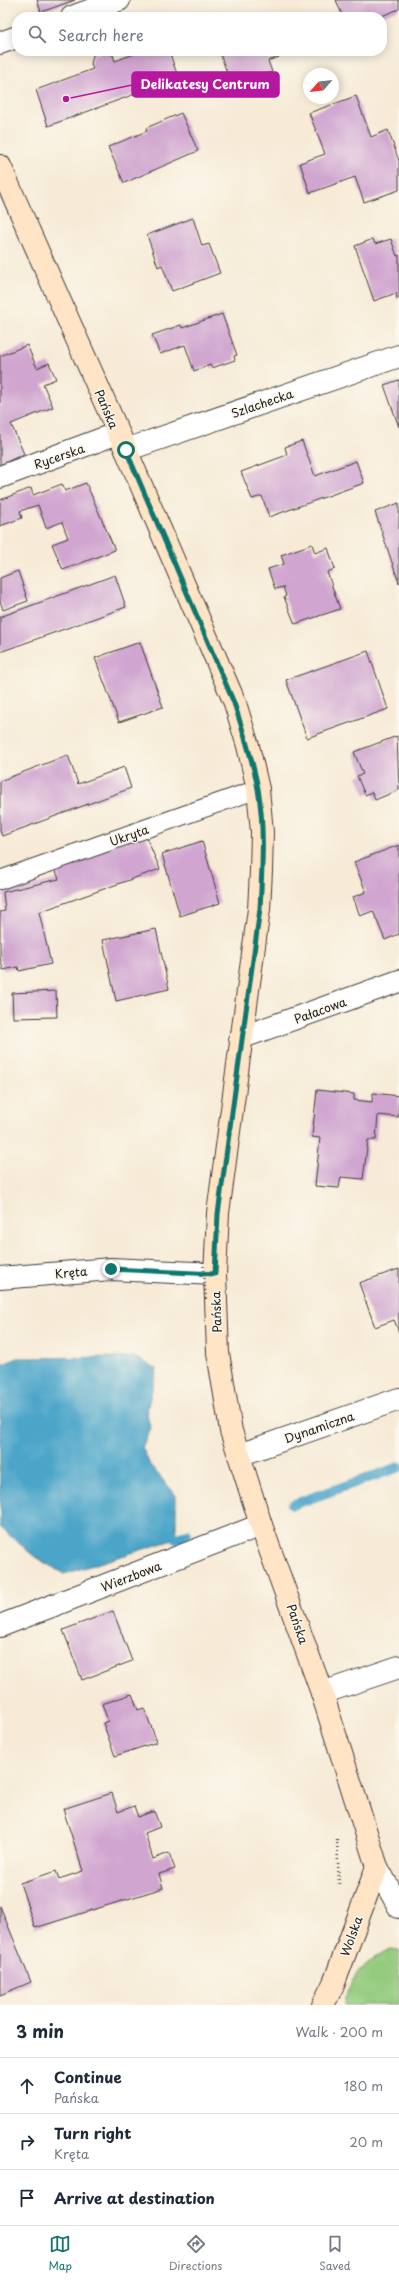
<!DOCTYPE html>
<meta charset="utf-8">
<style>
body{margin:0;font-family:"Playpen Sans",sans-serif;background:#f6f6f7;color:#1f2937}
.compass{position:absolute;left:303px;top:68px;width:36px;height:36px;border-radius:50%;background:#fff;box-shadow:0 2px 10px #0003;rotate:243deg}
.stop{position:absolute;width:12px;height:12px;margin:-9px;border:3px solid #0f766e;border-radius:50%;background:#fff}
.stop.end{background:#0f766e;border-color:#fff;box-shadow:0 1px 4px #0008}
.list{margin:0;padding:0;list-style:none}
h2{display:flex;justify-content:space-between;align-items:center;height:52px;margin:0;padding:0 16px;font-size:17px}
h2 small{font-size:13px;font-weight:400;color:#747a83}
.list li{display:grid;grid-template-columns:26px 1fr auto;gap:12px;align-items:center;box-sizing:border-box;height:56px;padding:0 16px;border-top:1px solid #e0e1e3}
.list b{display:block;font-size:15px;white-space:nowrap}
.list p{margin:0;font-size:13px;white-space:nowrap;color:#747a83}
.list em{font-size:13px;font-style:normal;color:#747a83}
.icon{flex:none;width:22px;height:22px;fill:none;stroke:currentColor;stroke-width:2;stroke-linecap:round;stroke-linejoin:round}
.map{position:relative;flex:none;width:399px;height:2005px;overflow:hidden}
.search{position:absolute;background:#fff;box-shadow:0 2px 10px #0003;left:12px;right:12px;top:12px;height:44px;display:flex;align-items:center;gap:10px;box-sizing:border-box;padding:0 14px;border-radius:16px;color:#747a83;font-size:15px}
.sheet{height:220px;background:#fff}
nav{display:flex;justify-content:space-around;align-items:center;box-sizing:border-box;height:56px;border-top:1px solid #e0e1e3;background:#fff;font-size:11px;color:#747a83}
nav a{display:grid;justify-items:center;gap:2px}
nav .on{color:#0f766e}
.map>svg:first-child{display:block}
</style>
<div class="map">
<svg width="399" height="2005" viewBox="0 0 399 2005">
<rect width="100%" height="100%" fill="#fbf7ec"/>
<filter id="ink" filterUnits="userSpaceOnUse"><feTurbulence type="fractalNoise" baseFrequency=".025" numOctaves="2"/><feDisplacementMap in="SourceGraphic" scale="8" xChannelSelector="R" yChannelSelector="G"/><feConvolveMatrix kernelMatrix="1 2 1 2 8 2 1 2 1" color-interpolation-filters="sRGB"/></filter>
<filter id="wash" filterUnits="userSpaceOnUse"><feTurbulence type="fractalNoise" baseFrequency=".012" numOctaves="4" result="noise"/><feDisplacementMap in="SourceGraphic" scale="16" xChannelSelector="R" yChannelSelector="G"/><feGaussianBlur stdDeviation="0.9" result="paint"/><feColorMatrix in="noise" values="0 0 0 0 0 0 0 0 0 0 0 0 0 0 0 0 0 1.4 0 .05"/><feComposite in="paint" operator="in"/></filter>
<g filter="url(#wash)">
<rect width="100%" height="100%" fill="#f7ebd7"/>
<path fill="#93ca7d" stroke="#58734c" d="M 390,1949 L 399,1950 L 399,2005 L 345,2005 C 346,1980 368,1959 390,1949 Z"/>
<path fill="#4ca5c9" stroke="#346072" d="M 134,1357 L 157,1369 L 146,1414 L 151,1428 L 142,1447 L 150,1465 L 176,1495 L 176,1539 L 64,1574 L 35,1557 L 0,1527 L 0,1365 L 18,1358 Z"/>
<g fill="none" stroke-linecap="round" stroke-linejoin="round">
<path stroke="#4ca5c9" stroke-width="10" d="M 292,1505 L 399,1467
M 169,1529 L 176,1539 L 187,1534"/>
</g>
<g id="blocks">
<path fill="#d0a5d0" d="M 37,0 L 75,0 L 41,12 Z
M 336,0 L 399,0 L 399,9 L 379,17 L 343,17 Z
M 104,51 L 113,55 L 115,61 L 134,54 L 133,51 L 169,51 L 179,80 L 146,90 L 48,126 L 36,90 L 93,69 L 91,64 L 93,55 Z
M 219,51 L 277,51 L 279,57 L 268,61 L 272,72 L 232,86 Z
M 356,96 L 371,137 L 388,130 L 399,161 L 399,190 L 364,202 L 355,177 L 310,193 L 300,163 L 325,154 L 309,113 Z
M 181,113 L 198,151 L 124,183 L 108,147 L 147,131 L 146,128 Z
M 193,218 L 202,246 L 209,244 L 220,273 L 172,291 L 162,265 L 158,267 L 147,235 Z
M 373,239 L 375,244 L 391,239 L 397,256 L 399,255 L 399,298 L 397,299 L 396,293 L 374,301 L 355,246 Z
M 222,314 L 237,355 L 234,356 L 235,360 L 212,368 L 210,365 L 194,371 L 185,345 L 160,354 L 152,335 L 181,325 L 182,328 Z
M 27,345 L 37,368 L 49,363 L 56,379 L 43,384 L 53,407 L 11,424 L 24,454 L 0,465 L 0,356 Z
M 399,380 L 399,427 L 384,385 Z
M 302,441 L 315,476 L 356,461 L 364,483 L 269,517 L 262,496 L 252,499 L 241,472 L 287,455 L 285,447 Z
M 86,483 L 115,550 L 63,570 L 52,544 L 68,538 L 62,522 L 46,528 L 38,505 L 20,511 L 22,518 L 0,526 L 0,500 L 31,488 L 33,495 L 62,484 L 65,491 Z
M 399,503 L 399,583 L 375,512 Z
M 312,544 L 315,553 L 328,548 L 335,569 L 327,572 L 340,609 L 295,624 L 284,597 L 286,596 L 283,587 L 275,589 L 268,569 L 284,564 L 281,555 Z
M 18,571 L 28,601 L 3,610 L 0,601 L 0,578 Z
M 115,575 L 126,607 L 0,652 L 0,617 Z
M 140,642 L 163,707 L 119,722 L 95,658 Z
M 368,651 L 388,709 L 307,738 L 286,680 Z
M 397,736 L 399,790 L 375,800 L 372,792 L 365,795 L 357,776 L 363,774 L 354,752 Z
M 68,755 L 78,784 L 124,767 L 131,788 L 2,836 L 0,831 L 0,781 Z
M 144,832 L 160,869 L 39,912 L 51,964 L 19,971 L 18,967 L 3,970 L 0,957 L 0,912 L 5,911 L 3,892 L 59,879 L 54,866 Z
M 202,841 L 220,903 L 180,916 L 162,854 Z
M 399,845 L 399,934 L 385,940 L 373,911 L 360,916 L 353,897 L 366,892 L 354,862 Z
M 156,929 L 169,989 L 116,1001 L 103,940 Z
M 56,991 L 57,1017 L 13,1018 L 12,993 Z
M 317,1090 L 354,1094 L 354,1100 L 372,1102 L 373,1093 L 399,1096 L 398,1117 L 378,1115 L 376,1140 L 368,1140 L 363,1179 L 341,1177 L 339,1188 L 315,1186 L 320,1138 L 312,1137 Z
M 399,1269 L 399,1332 L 394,1320 L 375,1327 L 359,1283 Z
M 113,1611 L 132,1661 L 82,1680 L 63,1630 Z
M 132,1694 L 138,1710 L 144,1708 L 157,1742 L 115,1756 L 103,1723 L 108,1721 L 102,1704 Z
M 112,1793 L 118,1812 L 134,1806 L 138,1817 L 154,1811 L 160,1827 L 145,1833 L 153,1859 L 169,1853 L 175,1869 L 159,1874 L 163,1888 L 35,1928 L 20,1883 L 56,1871 L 59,1879 L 83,1871 L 63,1809 Z
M 0,1906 L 31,1982 L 0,1995 Z"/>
</g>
</g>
<g filter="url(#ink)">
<use href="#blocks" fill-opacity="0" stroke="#3d3b38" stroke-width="1"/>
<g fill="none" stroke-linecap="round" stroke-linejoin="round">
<defs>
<path id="lane" d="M 0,880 L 258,789"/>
<path id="street" d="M 72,17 L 119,0
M 0,43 L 17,37
M 126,450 L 399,356
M 0,477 L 118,433
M 240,1038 L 399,981
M 0,1278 L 111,1269 L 215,1274
M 239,1455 L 399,1399
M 0,1626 L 261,1525
M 322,1693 L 399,1667
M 377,1867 L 399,1907"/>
<path id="secondary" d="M 0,166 L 126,450 L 235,703 L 248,746 L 258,789 L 262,832 L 261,871 L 259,909 L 218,1213 L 215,1274 L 218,1353 L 231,1431 L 239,1455 L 261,1525 L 322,1693 L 377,1867 L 334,1983 L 323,2005"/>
</defs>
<use href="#lane" stroke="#3d3b38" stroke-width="20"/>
<use href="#street" stroke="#3d3b38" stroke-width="24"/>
<use href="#secondary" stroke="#3d3b38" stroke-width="24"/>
<path stroke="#3d3b38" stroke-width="2.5" stroke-dasharray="1 3" stroke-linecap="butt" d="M 337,1839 L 339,1886"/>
<use href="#lane" stroke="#fff" stroke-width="18"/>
<use href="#street" stroke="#fff" stroke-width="22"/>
<use href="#secondary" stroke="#ffe4c6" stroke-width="22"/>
<path stroke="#3d3b38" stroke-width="2.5" stroke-dasharray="1 3" stroke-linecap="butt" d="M 203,1262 L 206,1300"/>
</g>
</g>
<g fill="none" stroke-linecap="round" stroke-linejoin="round" filter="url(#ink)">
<path stroke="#0f766e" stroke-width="5" d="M 111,1269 L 215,1274 L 218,1214 L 260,909 C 262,869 265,828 258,789 C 253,760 243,731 234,703 L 126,450"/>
</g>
<g text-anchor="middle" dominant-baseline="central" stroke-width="3" stroke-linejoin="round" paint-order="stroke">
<g font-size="12" fill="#1c1c1c" stroke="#fbf7ec">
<text transform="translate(262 403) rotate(-19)">Szlachecka</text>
<text transform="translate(107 409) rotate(67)">Pańska</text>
<text transform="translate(59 456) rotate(-19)">Rycerska</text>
<text transform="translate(129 835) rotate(-19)">Ukryta</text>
<text transform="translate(320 1010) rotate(-20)">Pałacowa</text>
<text transform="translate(71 1272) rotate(-5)">Kręta</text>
<text transform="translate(216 1312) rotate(-92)">Pańska</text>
<text transform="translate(319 1427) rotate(-19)">Dynamiczna</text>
<text transform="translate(131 1576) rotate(-21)">Wierzbowa</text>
<text transform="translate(298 1624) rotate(71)">Pańska</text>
<text transform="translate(351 1936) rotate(-70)">Wolska</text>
</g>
</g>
<path fill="none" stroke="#b5179e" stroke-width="1.5" d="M66 99L132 85"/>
<circle fill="#b5179e" stroke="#fbf7ec" stroke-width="1.5" cx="66" cy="99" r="4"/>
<rect fill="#b5179e" stroke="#b5179e" stroke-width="1.5" x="132" y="72" width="147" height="25" rx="4"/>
<g font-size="13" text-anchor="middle" font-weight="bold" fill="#fff">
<text x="205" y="89">Delikatesy Centrum</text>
</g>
</svg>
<svg class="compass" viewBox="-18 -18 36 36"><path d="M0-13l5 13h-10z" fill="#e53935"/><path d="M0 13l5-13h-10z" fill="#747a83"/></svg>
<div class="stop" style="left:126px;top:450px"></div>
<div class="stop end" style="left:111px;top:1269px"></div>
<div class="search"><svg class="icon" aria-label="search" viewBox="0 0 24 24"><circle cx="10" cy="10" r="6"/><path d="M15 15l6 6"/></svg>Search here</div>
</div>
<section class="sheet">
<h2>3 min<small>Walk · 200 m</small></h2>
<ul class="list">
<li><svg class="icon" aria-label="ahead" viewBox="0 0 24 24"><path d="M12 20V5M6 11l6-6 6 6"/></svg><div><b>Continue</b><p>Pańska</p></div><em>180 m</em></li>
<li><svg class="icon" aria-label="right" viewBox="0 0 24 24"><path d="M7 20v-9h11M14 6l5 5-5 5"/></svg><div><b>Turn right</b><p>Kręta</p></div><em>20 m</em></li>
<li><svg class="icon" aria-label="arrive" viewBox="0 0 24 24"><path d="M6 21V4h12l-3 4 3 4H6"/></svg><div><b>Arrive at destination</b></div></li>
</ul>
</section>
<nav>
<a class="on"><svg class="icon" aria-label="map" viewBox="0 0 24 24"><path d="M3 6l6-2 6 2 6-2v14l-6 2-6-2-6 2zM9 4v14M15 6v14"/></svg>Map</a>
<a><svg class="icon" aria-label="directions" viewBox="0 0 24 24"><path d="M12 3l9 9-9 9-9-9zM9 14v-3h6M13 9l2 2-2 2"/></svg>Directions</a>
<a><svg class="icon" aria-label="saved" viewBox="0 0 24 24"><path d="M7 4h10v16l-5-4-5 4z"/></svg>Saved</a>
</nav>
